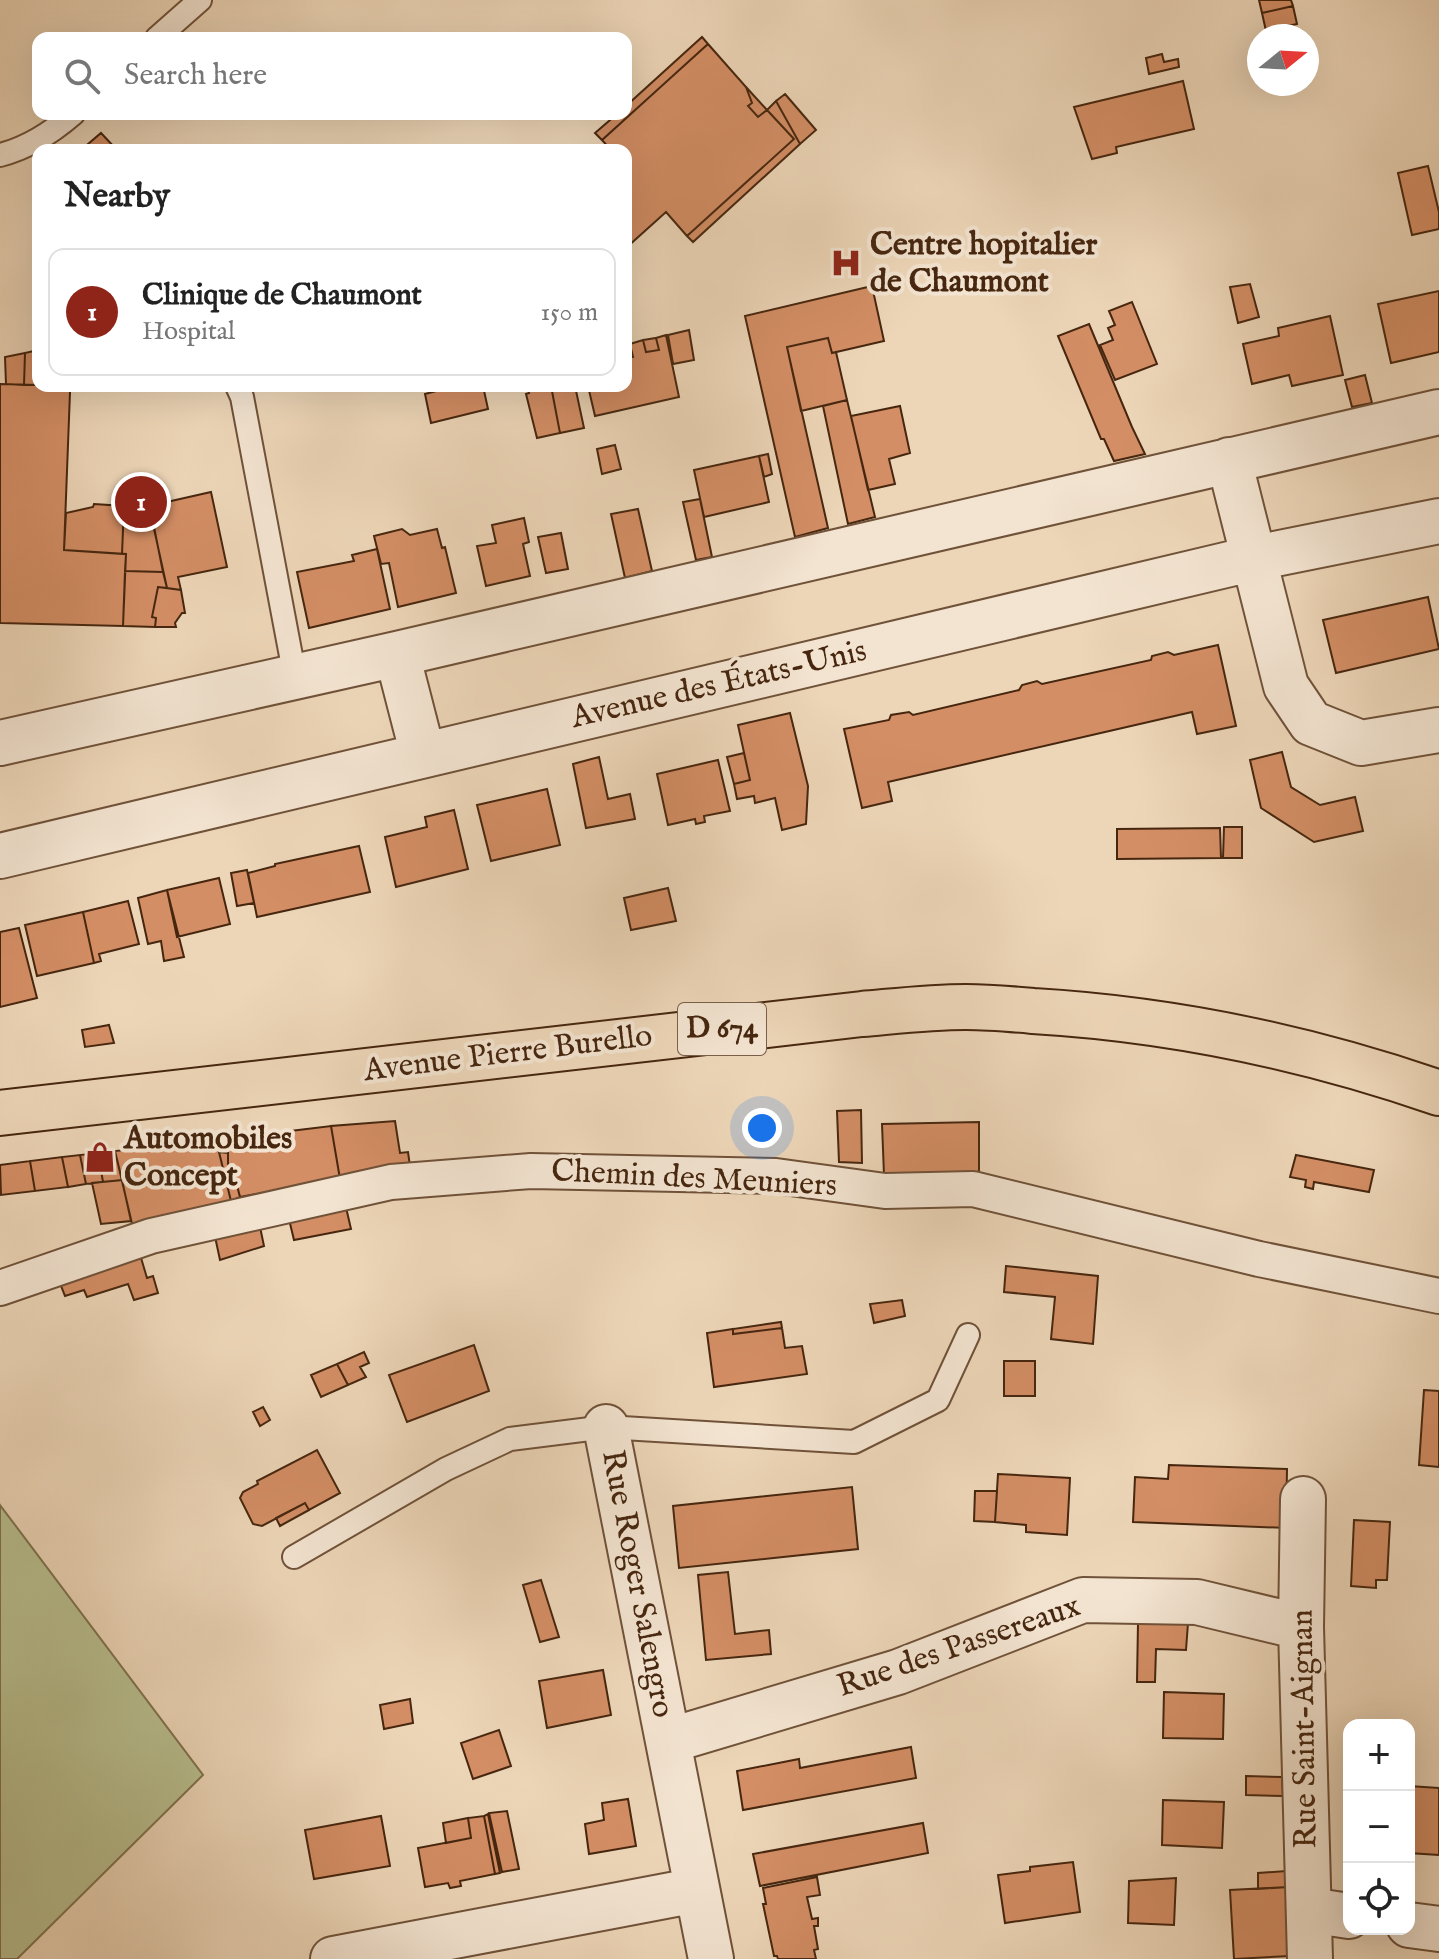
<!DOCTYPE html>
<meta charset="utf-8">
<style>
body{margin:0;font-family:"IM FELL English",serif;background:#f6f6f6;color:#222}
.controls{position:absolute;right:24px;bottom:24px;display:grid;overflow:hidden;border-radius:16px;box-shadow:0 8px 32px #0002}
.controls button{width:72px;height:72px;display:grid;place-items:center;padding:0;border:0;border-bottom:2px solid #e0e0e0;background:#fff;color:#222;font:40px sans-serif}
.compass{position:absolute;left:1247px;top:24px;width:72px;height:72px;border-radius:50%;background:#fff;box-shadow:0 8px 32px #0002;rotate:72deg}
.you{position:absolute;left:762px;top:1128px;width:28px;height:28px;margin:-20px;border:6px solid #fff;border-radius:50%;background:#1a73e8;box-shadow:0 0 0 12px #1a73e833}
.badge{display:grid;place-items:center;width:52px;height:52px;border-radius:50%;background:#8f2418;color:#fff;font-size:26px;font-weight:700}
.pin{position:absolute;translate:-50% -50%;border:4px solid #fff;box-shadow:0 2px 8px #0006}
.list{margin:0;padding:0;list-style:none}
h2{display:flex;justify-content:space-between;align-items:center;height:104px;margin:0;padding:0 32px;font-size:34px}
h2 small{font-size:26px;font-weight:400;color:#767676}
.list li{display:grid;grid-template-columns:52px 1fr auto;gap:24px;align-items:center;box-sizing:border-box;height:128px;margin:0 16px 16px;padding:0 16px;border:2px solid #e0e0e0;border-radius:16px}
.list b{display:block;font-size:30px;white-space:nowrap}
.list p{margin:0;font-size:26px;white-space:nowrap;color:#767676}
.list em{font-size:26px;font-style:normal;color:#767676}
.icon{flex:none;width:44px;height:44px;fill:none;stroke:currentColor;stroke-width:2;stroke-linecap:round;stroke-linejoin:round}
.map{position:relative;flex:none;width:1439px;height:1959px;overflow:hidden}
.search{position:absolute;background:#fff;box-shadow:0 8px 32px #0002;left:32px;top:32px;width:600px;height:88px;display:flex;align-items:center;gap:20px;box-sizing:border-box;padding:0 28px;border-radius:16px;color:#767676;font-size:30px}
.panel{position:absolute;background:#fff;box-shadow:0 8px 32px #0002;left:32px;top:144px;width:600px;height:248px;border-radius:16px}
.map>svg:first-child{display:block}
</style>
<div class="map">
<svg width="1439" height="1959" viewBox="0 0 1439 1959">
<rect width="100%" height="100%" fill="#edd6b8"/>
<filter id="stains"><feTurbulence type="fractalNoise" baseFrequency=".0025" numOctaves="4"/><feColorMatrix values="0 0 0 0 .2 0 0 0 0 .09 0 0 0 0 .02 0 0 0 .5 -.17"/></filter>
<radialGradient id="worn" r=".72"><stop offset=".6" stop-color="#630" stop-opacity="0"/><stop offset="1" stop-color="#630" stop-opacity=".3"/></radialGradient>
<path fill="#b8be8f" stroke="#7f724f" stroke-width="2" d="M 0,1505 L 203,1775 L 17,1959 L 0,1959 Z"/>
<path fill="#d48e65" stroke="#46260f" stroke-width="2" d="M 1259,0 L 1291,0 L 1293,6 L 1262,13 Z
M 1293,6 L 1297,24 L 1266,31 L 1262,13 Z
M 702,37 L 708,44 L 602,140 L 595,133 L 617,114 L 626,114 L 626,106 Z
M 708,44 L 746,87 L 752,103 L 748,106 L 758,117 L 767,110 L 794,139 L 687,236 L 666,212 L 626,248 L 626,150 L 611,150 L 602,140 Z
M 1162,54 L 1164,62 L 1178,59 L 1179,67 L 1149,74 L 1146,58 Z
M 1183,81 L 1194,129 L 1116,147 L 1117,153 L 1092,159 L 1074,107 Z
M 746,87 L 767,110 L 758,117 L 748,106 L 752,103 Z
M 785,94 L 816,130 L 800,144 L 776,101 Z
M 776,101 L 800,144 L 693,242 L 687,236 L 794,139 L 767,110 Z
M 101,133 L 117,150 L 81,150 Z
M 1428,166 L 1439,212 L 1439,229 L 1412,235 L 1398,173 Z
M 1250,284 L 1259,317 L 1238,323 L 1230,287 Z
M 872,286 L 884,341 L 832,353 L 828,338 L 787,347 L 828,528 L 795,537 L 745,316 Z
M 1439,291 L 1439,352 L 1391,363 L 1378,304 Z
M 1132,302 L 1157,364 L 1115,380 L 1100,345 L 1113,340 L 1108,328 L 1115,325 L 1109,311 Z
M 1330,316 L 1343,375 L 1292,386 L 1289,375 L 1252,384 L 1243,344 L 1279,336 L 1278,328 Z
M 1089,324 L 1132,427 L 1145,454 L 1114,461 L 1104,439 L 1101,439 L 1058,336 Z
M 689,330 L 694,360 L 673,364 L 668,335 Z
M 666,335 L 679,397 L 595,416 L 588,386 L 626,386 L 626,358 L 633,357 L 630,344 L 643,340 L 646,352 L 659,350 L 656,338 Z
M 656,338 L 659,350 L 646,352 L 643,340 Z
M 828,338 L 832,353 L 836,352 L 847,400 L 801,411 L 787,347 Z
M 38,350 L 38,385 L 24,385 L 25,353 Z
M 25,353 L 24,385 L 6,384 L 5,357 Z
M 1365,375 L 1372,403 L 1352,407 L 1345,380 Z
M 0,384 L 73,386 L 70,392 L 64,550 L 126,554 L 123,626 L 0,623 Z
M 455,386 L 483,386 L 488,409 L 431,423 L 425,394 Z
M 528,386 L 551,386 L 560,433 L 537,438 L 526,394 L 529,393 Z
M 551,386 L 575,386 L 584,428 L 560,433 Z
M 847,400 L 875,517 L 848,524 L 823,406 Z
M 900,406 L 910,453 L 889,459 L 895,484 L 868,490 L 851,416 Z
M 615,445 L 621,469 L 602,474 L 597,449 Z
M 768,454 L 772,474 L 764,477 L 759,456 Z
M 759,456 L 769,502 L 704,517 L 694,470 Z
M 211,492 L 227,567 L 178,577 L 181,590 L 167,588 L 149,506 Z
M 700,499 L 712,557 L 696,560 L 683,502 Z
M 94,504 L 124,506 L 122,554 L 64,550 L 66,513 L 93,507 Z
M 124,506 L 150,507 L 163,572 L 125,571 L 126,554 L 122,554 Z
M 638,509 L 652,571 L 625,578 L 611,514 Z
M 524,518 L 529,542 L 523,544 L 530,576 L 486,586 L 477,546 L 496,543 L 492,525 Z
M 402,529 L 410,535 L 437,529 L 442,548 L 445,547 L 456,593 L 398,607 L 389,563 L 381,564 L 374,536 Z
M 561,533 L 568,569 L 546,573 L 538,537 Z
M 377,549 L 390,609 L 309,628 L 297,572 L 354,561 L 352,555 Z
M 125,571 L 163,572 L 167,588 L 158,587 L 152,617 L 156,618 L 155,627 L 123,626 Z
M 158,587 L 181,590 L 185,613 L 182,613 L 175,623 L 176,627 L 155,627 L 156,618 L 152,617 Z
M 1428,597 L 1439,649 L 1336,673 L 1323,620 Z
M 1218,645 L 1236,726 L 1197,734 L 1192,712 L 888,782 L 892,801 L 862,808 L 844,729 L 889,720 L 891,715 L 909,712 L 913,715 L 1019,690 L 1022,685 L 1037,681 L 1042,684 L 1151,660 L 1152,656 L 1168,652 L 1174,655 Z
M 790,713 L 808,786 L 806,824 L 782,830 L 775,798 L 755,803 L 754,796 L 737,799 L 734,784 L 750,780 L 738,725 Z
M 1282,752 L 1291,787 L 1320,805 L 1355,797 L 1363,831 L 1314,842 L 1261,808 L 1250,760 Z
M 744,753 L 750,780 L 734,784 L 727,757 Z
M 599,757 L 608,799 L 630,794 L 635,819 L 586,828 L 573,764 Z
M 718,760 L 730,811 L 704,816 L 705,822 L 696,824 L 695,819 L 668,825 L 657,774 Z
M 547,789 L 560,845 L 491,861 L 477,805 Z
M 454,810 L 468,869 L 396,887 L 385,837 L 427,827 L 425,817 Z
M 1224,827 L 1242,827 L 1242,858 L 1223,858 Z
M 1220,828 L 1221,858 L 1117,859 L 1117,829 Z
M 359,846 L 370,892 L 257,917 L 248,873 L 275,866 L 275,864 Z
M 247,870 L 254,903 L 237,906 L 231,873 Z
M 219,878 L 230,924 L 177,937 L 167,890 Z
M 668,888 L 676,921 L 631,930 L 624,898 Z
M 167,890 L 184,957 L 164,961 L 161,941 L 148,944 L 138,898 Z
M 128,901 L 139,944 L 99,954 L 101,961 L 94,963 L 83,912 Z
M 83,912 L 94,963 L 37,976 L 25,925 Z
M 19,928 L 37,998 L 0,1007 L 0,932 Z
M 109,1025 L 114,1043 L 85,1047 L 82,1030 Z
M 861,1110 L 862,1163 L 839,1162 L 837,1111 Z
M 395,1121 L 400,1153 L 408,1152 L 410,1166 L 340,1179 L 331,1126 Z
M 979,1122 L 979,1172 L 884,1175 L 882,1124 Z
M 331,1126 L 340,1179 L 240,1197 L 234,1174 L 228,1164 L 228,1153 L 219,1152 L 216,1140 Z
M 216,1140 L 231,1201 L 133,1228 L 115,1151 Z
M 115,1151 L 122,1180 L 103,1182 L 98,1153 Z
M 219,1152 L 228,1153 L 228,1164 L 234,1174 L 240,1197 L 231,1201 Z
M 98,1153 L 103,1182 L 86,1184 L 80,1155 Z
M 80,1155 L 86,1184 L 68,1187 L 62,1157 Z
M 1296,1155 L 1374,1170 L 1369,1192 L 1314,1182 L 1313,1189 L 1305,1187 L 1306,1180 L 1290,1177 Z
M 62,1157 L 68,1187 L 35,1191 L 30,1161 Z
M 30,1161 L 35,1191 L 1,1195 L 0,1165 Z
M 122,1180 L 131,1221 L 101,1224 L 92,1183 Z
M 345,1203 L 351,1229 L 294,1240 L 288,1215 Z
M 259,1222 L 264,1246 L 220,1260 L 214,1232 Z
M 139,1251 L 147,1278 L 153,1276 L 158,1293 L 134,1300 L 128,1284 L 87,1297 L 84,1290 L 65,1296 L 58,1278 Z
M 1006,1266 L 1098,1276 L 1093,1344 L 1051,1339 L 1055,1297 L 1004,1292 Z
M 902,1300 L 905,1316 L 874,1323 L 870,1304 Z
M 781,1322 L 782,1328 L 733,1334 L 733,1329 Z
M 782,1328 L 785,1348 L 802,1346 L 807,1374 L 714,1387 L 707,1333 L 733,1329 L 733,1334 Z
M 474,1345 L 489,1391 L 407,1422 L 389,1375 Z
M 364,1352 L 369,1363 L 360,1367 L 366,1377 L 348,1385 L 337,1364 Z
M 1004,1361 L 1035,1361 L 1035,1396 L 1004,1396 Z
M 337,1364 L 348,1385 L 321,1397 L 311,1375 Z
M 1424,1390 L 1439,1391 L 1439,1467 L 1419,1465 Z
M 263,1407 L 270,1420 L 260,1426 L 253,1412 Z
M 317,1450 L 340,1493 L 309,1510 L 305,1503 L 262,1526 L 253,1524 L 240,1498 L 243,1492 L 258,1484 L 257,1481 Z
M 1169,1465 L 1287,1469 L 1286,1528 L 1133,1522 L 1135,1477 L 1168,1479 Z
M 998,1474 L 1070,1478 L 1067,1535 L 1026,1532 L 1026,1525 L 995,1522 Z
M 852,1487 L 858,1549 L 679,1568 L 673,1506 Z
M 975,1491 L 997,1491 L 995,1522 L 974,1521 Z
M 305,1503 L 309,1510 L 280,1526 L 276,1518 Z
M 1354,1520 L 1390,1522 L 1387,1580 L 1376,1580 L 1376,1588 L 1351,1586 Z
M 728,1572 L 735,1634 L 769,1630 L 771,1654 L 706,1660 L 698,1575 Z
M 541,1580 L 559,1637 L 540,1642 L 523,1585 Z
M 1138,1623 L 1188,1623 L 1186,1650 L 1156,1649 L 1155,1682 L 1137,1682 Z
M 603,1670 L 611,1715 L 547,1728 L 539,1681 Z
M 1164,1692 L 1224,1694 L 1223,1739 L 1163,1738 Z
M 410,1699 L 413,1723 L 384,1729 L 380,1705 Z
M 499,1730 L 511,1766 L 473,1779 L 461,1743 Z
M 911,1747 L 916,1778 L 743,1810 L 737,1771 L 799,1759 L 800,1768 Z
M 1246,1776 L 1282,1777 L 1283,1796 L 1246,1795 Z
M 1409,1786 L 1439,1788 L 1439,1855 L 1409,1853 Z
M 628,1799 L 636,1846 L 589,1854 L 585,1824 L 604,1820 L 602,1803 Z
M 1163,1800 L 1224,1802 L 1222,1848 L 1162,1845 Z
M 507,1811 L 519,1869 L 502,1872 L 489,1813 Z
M 488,1814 L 500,1873 L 495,1874 L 484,1816 Z
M 381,1816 L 390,1866 L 314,1879 L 305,1830 Z
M 484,1816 L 495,1874 L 460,1881 L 461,1886 L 450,1888 L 448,1883 L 425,1887 L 418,1848 L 471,1838 L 468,1818 Z
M 468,1818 L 471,1838 L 446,1843 L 443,1823 Z
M 923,1823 L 928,1853 L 760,1886 L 753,1854 Z
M 1073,1862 L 1080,1912 L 1005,1923 L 998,1875 L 1030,1871 L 1030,1867 Z
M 1286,1871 L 1287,1887 L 1258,1889 L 1258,1873 Z
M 817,1877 L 820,1895 L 807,1897 L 812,1919 L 818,1918 L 818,1926 L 814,1926 L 818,1949 L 814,1950 L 816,1959 L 778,1959 L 777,1956 L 774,1956 L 763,1904 L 766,1904 L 763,1888 Z
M 1176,1878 L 1174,1925 L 1128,1923 L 1129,1881 Z
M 1287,1887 L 1290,1956 L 1234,1959 L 1230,1890 Z"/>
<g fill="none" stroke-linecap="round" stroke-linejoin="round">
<defs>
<path id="service" d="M 157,38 L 200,0
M 0,155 C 28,148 51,133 73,114
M 237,386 L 242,397 L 295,677
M 294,1557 L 446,1469 L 510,1439 L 606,1427 L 854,1442 L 938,1400 L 968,1335"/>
<path id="pedestrian" d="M 0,1288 L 151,1236 L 391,1182 L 531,1171 L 776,1176 L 885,1191 L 973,1189 L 1259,1259 L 1439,1296"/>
<path id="minor" d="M 1229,460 L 1286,686 L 1311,723 L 1361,743 L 1439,730
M 397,654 L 423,755
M 0,743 L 397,654 L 1439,412
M 0,856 L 1255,558 L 1439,521
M 606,1427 L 711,1959
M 1303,1499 L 1301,1627 L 1310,1959
M 668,1741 L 898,1672 L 1083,1600 L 1197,1602 L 1301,1627
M 1309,1910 L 1349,1916
M 1409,1925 L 1439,1929
M 333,1959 L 697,1890"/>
<path id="primary" d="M 0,1113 L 862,1014 C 897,1011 931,1007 966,1007 C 988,1007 1011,1009 1033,1011 C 1170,1019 1309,1048 1439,1093"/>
</defs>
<use href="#service" stroke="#705239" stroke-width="26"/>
<use href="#pedestrian" stroke="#705239" stroke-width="38"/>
<use href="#minor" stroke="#705239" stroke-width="48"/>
<use href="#primary" stroke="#46260f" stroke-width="48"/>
<use href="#service" stroke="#f3e4d1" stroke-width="22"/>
<use href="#pedestrian" stroke="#f3e4d1" stroke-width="34"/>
<use href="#minor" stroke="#f3e4d1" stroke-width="44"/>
<use href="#primary" stroke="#edd6b8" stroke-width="44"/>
</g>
<defs>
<symbol id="hospital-bare" viewBox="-9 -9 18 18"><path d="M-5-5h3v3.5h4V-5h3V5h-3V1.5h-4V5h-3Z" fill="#8f2418" stroke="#f3e4d1" stroke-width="2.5" paint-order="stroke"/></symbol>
<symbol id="shop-bare" viewBox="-9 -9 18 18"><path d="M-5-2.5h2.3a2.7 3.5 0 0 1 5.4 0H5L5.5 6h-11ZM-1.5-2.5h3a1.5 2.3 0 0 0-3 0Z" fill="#8f2418" stroke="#f3e4d1" stroke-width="2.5" paint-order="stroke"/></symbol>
</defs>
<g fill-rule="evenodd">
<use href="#hospital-bare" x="824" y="241" width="44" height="44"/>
<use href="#shop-bare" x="78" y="1135" width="44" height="44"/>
</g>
<g text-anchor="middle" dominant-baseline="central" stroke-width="8" stroke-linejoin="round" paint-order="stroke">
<rect fill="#f3e4d1" stroke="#7a5f49" stroke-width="2" x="678" y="1003" width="88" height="52" rx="6"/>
<g font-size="30" font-weight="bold" fill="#46260f">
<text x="722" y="1029">D 674</text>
</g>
<g font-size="32" font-weight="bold" fill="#46260f" stroke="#f3e4d1" text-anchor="start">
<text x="870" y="245">Centre hopitalier<tspan x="870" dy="37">de Chaumont</tspan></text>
<text x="124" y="1139">Automobiles<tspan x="124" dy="37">Concept</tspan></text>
</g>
<g font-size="32" fill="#46260f" stroke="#f3e4d1">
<text transform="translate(719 685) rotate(-13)">Avenue des États-Unis</text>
<text transform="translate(508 1054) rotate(-7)">Avenue Pierre Burello</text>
<text transform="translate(694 1179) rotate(3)">Chemin des Meuniers</text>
<text transform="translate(637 1584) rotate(79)">Rue Roger Salengro</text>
<text transform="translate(959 1647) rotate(-19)">Rue des Passereaux</text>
<text transform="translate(1305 1729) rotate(-91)">Rue Saint-Aignan</text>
</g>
</g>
<rect width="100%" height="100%" filter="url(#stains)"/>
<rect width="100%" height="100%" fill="url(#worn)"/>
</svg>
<div class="controls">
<button>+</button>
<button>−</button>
<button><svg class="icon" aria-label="locate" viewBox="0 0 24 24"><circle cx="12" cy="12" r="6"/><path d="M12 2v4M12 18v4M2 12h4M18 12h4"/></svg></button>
</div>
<svg class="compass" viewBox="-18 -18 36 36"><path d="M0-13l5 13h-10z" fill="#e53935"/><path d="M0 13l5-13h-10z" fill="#767676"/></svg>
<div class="you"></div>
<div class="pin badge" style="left:141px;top:502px">1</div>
<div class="search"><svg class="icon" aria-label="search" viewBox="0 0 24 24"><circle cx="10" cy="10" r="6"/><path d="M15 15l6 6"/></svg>Search here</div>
<section class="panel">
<h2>Nearby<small></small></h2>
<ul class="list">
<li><span class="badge">1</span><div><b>Clinique de Chaumont</b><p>Hospital</p></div><em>150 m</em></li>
</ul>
</section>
</div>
